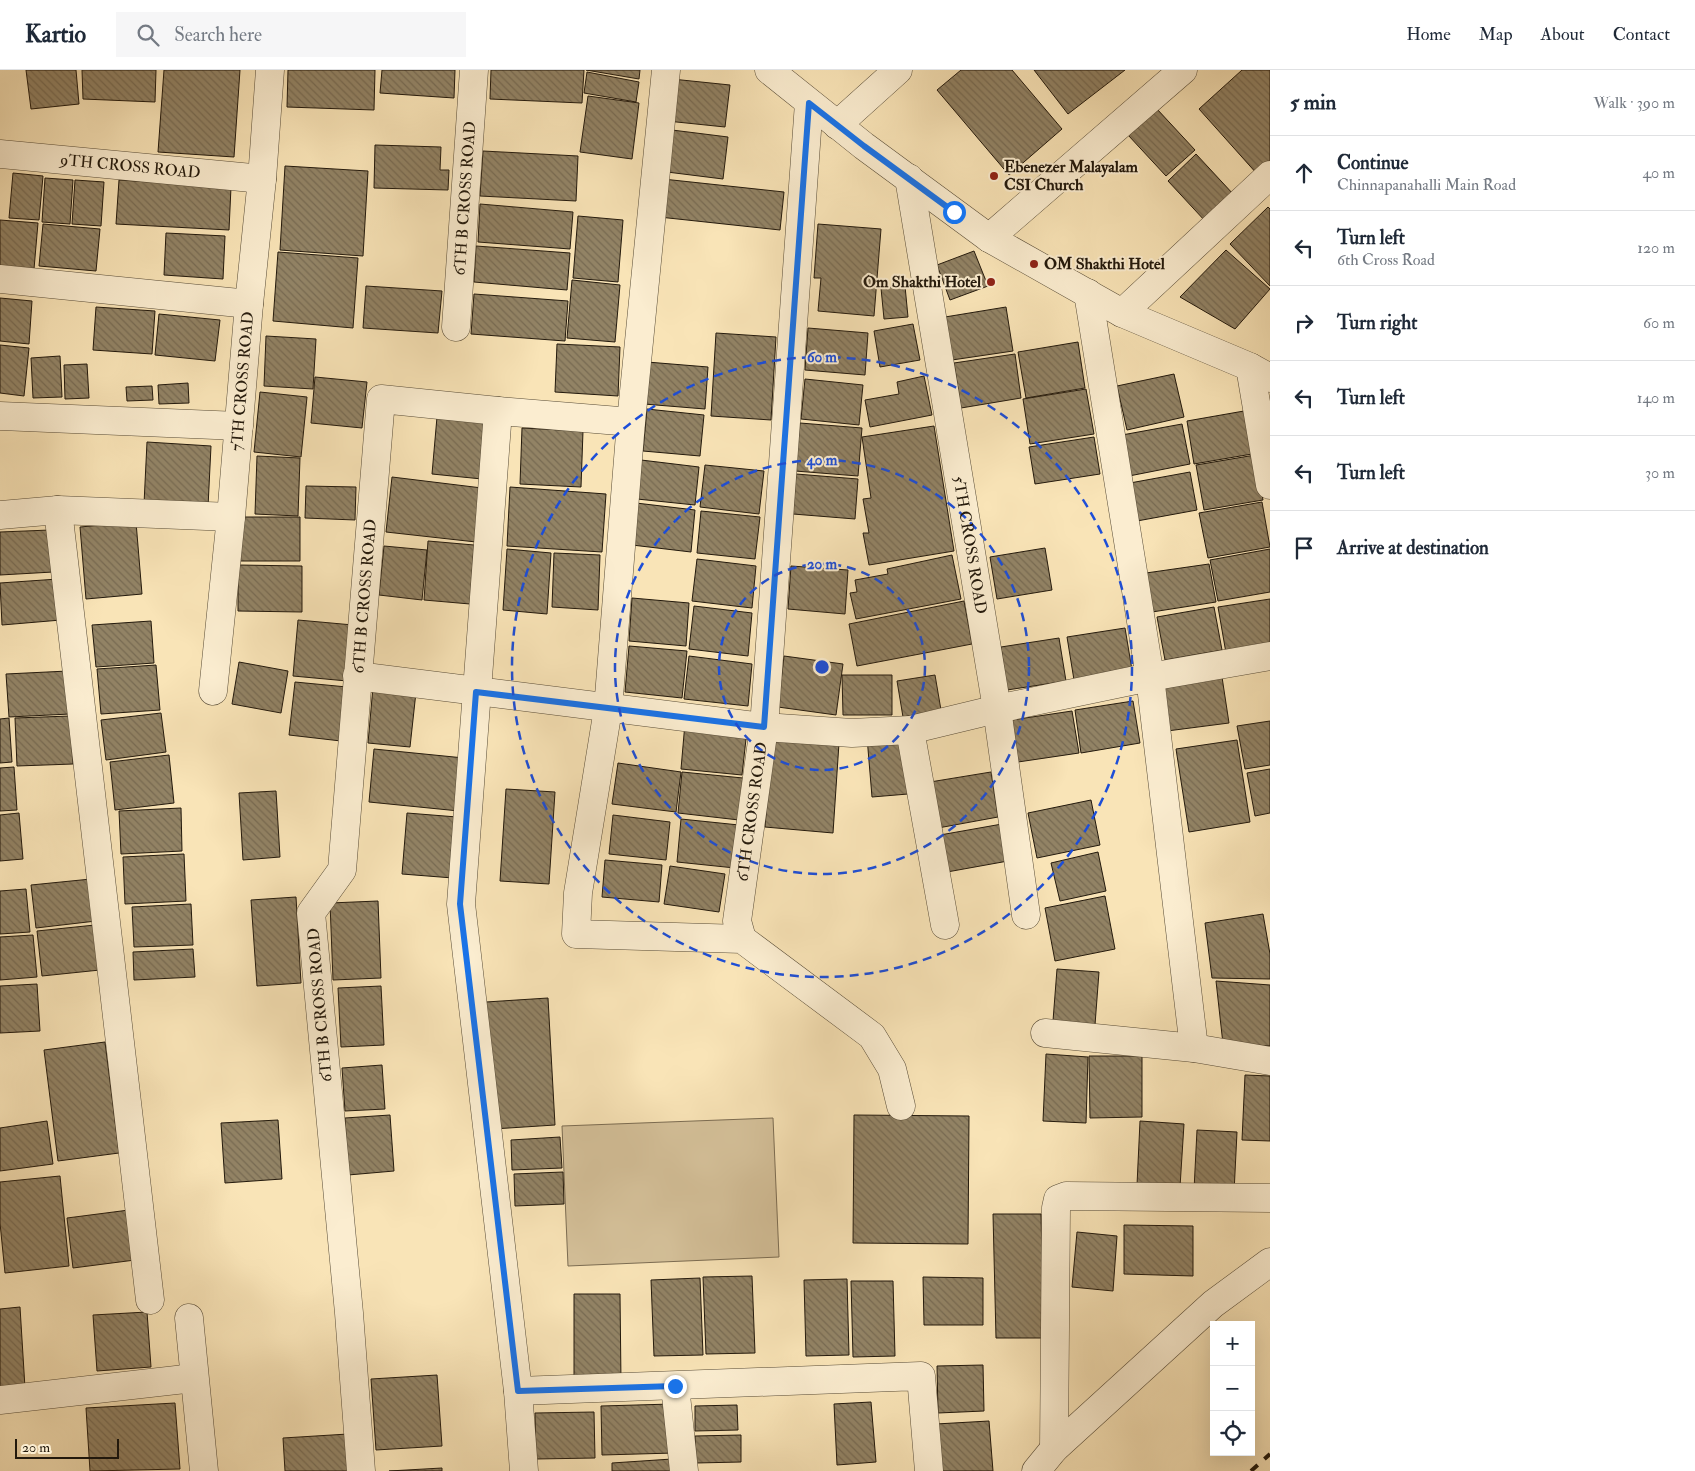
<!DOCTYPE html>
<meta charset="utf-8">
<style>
body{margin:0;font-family:"IM FELL Double Pica",serif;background:#f6f6f7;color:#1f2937}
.controls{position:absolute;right:15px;bottom:15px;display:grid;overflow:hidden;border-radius:0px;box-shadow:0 5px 20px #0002}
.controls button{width:45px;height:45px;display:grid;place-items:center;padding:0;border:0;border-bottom:1px solid #e0e1e3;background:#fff;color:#1f2937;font:25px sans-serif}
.scale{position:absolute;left:15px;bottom:12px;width:104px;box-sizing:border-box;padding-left:5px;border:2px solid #23190c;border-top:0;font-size:14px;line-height:18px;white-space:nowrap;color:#23190c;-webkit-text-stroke:4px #fbedd0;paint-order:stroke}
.stop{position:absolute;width:15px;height:15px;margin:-11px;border:4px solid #1a73e8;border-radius:50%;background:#fff}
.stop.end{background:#1a73e8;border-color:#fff;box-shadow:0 1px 5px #0008}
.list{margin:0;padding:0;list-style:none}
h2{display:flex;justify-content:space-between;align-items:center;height:65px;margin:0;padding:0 20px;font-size:21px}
h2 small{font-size:16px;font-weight:400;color:#747a83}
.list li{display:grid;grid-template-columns:32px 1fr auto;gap:15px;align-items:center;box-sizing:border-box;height:75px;padding:0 20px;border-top:1px solid #e0e1e3}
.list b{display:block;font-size:19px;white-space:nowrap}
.list p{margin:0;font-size:16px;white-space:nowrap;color:#747a83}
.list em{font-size:16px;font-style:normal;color:#747a83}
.icon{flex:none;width:28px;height:28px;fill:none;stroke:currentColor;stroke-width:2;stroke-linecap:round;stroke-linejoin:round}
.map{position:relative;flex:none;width:1270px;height:1401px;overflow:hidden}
header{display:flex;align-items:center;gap:30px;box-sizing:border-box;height:70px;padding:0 25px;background:#fff;border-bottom:1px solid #e0e1e3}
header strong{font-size:24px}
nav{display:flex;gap:28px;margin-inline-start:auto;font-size:18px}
.search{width:350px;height:45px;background:#f6f6f7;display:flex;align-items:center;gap:12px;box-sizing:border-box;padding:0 18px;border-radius:0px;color:#747a83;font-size:19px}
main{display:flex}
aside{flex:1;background:#fff}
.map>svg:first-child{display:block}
</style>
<header>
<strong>Kartio</strong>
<div class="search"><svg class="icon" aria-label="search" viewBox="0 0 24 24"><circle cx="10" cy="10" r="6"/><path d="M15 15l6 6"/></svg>Search here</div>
<nav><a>Home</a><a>Map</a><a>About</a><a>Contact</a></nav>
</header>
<main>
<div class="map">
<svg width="1270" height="1401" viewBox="0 0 1270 1401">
<defs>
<pattern id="building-back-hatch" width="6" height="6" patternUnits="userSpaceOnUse" patternTransform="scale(1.25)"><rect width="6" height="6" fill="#928365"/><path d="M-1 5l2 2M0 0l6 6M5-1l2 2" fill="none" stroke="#776a52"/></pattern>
</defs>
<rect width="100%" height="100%" fill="#f9e4b7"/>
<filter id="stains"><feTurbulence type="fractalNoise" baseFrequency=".004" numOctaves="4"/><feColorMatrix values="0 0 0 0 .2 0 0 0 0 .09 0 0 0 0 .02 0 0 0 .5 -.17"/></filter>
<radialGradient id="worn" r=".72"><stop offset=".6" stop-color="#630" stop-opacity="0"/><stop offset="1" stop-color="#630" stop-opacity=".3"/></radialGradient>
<path fill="#d5c19a" stroke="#7c6d53" d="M 773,1048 L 779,1187 L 568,1196 L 562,1056 Z"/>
<path fill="url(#building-back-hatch)" stroke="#23190c" d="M 26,0 L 76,0 L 79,34 L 31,39 Z
M 82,0 L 156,0 L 155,32 L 83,29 Z
M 164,0 L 240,0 L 234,87 L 158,82 Z
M 288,0 L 375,0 L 374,40 L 287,37 Z
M 382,0 L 455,0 L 454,28 L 380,23 Z
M 491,0 L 584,0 L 582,33 L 490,29 Z
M 586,0 L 640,0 L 639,9 Z
M 961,0 L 1012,0 L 1062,59 L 1009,105 L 937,20 Z
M 1034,0 L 1125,0 L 1068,44 Z
M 1242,0 L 1270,0 L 1270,93 L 1258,105 L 1199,39 Z
M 587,2 L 639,12 L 636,32 L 584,23 Z
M 672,9 L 730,15 L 725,57 L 667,51 Z
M 588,26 L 639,33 L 632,89 L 580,82 Z
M 1157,39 L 1195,80 L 1166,106 L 1128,65 Z
M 664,59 L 728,67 L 723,109 L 659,101 Z
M 375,75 L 441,77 L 440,100 L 449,100 L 448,120 L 374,118 Z
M 483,81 L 578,86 L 576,131 L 480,126 Z
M 1196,84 L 1234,125 L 1206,152 L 1168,111 Z
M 285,96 L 368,101 L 363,186 L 280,180 Z
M 13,103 L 43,106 L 39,150 L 9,148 Z
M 45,108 L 73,110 L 70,154 L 42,152 Z
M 663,109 L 784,122 L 780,160 L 659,147 Z
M 75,110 L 104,112 L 101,156 L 72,154 Z
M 119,110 L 231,117 L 229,160 L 116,154 Z
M 480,134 L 573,142 L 570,179 L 478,172 Z
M 1268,137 L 1270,139 L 1270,216 L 1230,174 Z
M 578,146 L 623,150 L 618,212 L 573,208 Z
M 0,150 L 38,153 L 34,199 L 0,196 Z
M 43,154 L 100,159 L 96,201 L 39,196 Z
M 818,154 L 881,159 L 874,246 L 818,241 L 821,208 L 814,208 Z
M 166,163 L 225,166 L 223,209 L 164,205 Z
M 476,176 L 570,183 L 567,220 L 474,212 Z
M 1226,180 L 1270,219 L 1235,259 L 1180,227 Z
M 974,181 L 988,216 L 950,230 L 937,195 Z
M 278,182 L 358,188 L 353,258 L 273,251 Z
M 572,210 L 620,215 L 615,272 L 567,268 Z
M 366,216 L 442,221 L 438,263 L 363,258 Z
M 905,216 L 908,247 L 884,249 L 881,218 Z
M 474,224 L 568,231 L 565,271 L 471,264 Z
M 0,228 L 32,231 L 29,274 L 0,271 Z
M 96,237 L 155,241 L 152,284 L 93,280 Z
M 1006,237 L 1013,281 L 952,290 L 945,247 Z
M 159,244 L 220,250 L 215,291 L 155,285 Z
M 913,254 L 920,290 L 880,297 L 874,261 Z
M 808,258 L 868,263 L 865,305 L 805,300 Z
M 716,263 L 776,267 L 771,350 L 711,346 Z
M 266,266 L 316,269 L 313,319 L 264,316 Z
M 1078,272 L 1085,318 L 1026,328 L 1018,282 Z
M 557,274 L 620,277 L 618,326 L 555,322 Z
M 0,275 L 29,278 L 24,326 L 0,323 Z
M 1015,284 L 1021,328 L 961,338 L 954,293 Z
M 60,286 L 62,327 L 33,328 L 31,288 Z
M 647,292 L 708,297 L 705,339 L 644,334 Z
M 87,294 L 89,328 L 65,329 L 64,295 Z
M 1174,304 L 1184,347 L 1127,360 L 1117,316 Z
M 924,306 L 932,345 L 870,357 L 865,330 L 899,324 L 897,312 Z
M 315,307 L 367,312 L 362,358 L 311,353 Z
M 805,309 L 863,315 L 859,355 L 801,349 Z
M 188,313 L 189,333 L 159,334 L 158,315 Z
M 152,316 L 153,330 L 127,331 L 126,317 Z
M 1086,319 L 1094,364 L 1030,374 L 1023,329 Z
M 260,322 L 307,327 L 301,387 L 254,382 Z
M 647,339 L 704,345 L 700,386 L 643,381 Z
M 1244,341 L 1252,384 L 1194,394 L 1187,351 Z
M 437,347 L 487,352 L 482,409 L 432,404 Z
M 800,353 L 862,358 L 858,406 L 795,401 Z
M 1182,354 L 1190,394 L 1129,406 L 1122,365 Z
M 934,356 L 954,481 L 869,495 L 863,463 L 869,463 L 863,429 L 871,428 L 862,367 Z
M 522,358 L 583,361 L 581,417 L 520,414 Z
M 1094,367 L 1100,404 L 1035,414 L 1029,377 Z
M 147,372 L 211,376 L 208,437 L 144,434 Z
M 1255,385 L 1263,430 L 1204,440 L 1196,395 Z
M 257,386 L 300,388 L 298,446 L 255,444 Z
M 641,390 L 699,397 L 695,435 L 637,429 Z
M 705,395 L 764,401 L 759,444 L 700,437 Z
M 1190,402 L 1197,440 L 1137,451 L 1130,413 Z
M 796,404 L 858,409 L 855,449 L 793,444 Z
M 392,407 L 482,418 L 476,472 L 386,462 Z
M 306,416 L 356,417 L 355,450 L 305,448 Z
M 510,417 L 606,424 L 602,482 L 507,476 Z
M 1262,432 L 1270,477 L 1208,488 L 1199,443 Z
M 636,433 L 695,440 L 691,482 L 632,475 Z
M 701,441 L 760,447 L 755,489 L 697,483 Z
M 240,447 L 300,447 L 300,491 L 240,491 Z
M 136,452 L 142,524 L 86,529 L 80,457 Z
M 50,460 L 53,502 L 0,505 L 0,462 Z
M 428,471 L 474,475 L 470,534 L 424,530 Z
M 384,476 L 427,480 L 422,530 L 379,525 Z
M 1045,478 L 1052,520 L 997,529 L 990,487 Z
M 507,479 L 551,483 L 547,544 L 503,540 Z
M 1270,479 L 1270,522 L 1218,531 L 1210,490 Z
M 554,483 L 600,485 L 598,540 L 552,537 Z
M 952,485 L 961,529 L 856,549 L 850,523 L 857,522 L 855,510 L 888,504 L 887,499 Z
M 697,489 L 756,496 L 752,538 L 692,531 Z
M 1209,494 L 1216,532 L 1152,542 L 1146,503 Z
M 238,495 L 302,496 L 302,542 L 238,541 Z
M 791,496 L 848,500 L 845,544 L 788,539 Z
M 58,509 L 61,550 L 2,555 L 0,513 Z
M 632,528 L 689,533 L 686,576 L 629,571 Z
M 1270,529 L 1270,575 L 1226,583 L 1218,537 Z
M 964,531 L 972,574 L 857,596 L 849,554 Z
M 694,536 L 752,543 L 748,586 L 689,579 Z
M 1214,537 L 1222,580 L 1165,590 L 1157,547 Z
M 298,550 L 353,555 L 347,611 L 293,606 Z
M 151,551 L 154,593 L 96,597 L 92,555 Z
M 1125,558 L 1132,600 L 1074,610 L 1067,567 Z
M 1059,568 L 1066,611 L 1007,620 L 1001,577 Z
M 629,576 L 687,581 L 682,628 L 625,622 Z
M 689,586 L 752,594 L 748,636 L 684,629 Z
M 784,586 L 843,594 L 836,645 L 778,637 Z
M 239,592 L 288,601 L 281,643 L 232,634 Z
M 156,595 L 160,640 L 101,644 L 97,599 Z
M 68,601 L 70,644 L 9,647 L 6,604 Z
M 842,605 L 892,605 L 892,645 L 843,645 Z
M 935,605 L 941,640 L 903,647 L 897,611 Z
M 1222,607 L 1229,653 L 1167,661 L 1160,615 Z
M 295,612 L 347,617 L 341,671 L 289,665 Z
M 373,617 L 416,622 L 410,677 L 368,673 Z
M 1133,631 L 1140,673 L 1081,683 L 1075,640 Z
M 1072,641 L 1079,683 L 1018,692 L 1012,650 Z
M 161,643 L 166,682 L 106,690 L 101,650 Z
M 70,646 L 73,694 L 17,696 L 15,648 Z
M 9,648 L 12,692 L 0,693 L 0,649 Z
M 1270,651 L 1270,695 L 1245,699 L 1237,656 Z
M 685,653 L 747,660 L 742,705 L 681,699 Z
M 903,664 L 908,724 L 872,727 L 867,667 Z
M 772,667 L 839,673 L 833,763 L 765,757 Z
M 1237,670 L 1250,752 L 1189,762 L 1176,679 Z
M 374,679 L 464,688 L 459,741 L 369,732 Z
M 169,685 L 174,733 L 115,740 L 110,692 Z
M 618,693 L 681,702 L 676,742 L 612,734 Z
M 14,697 L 17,740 L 0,741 L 0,698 Z
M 1270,699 L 1270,743 L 1255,746 L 1247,703 Z
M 682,702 L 743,708 L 739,750 L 678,743 Z
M 991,702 L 998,747 L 938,758 L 930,712 Z
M 506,719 L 555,722 L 549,814 L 500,811 Z
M 276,721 L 280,787 L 243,790 L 239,723 Z
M 1091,730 L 1100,775 L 1037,788 L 1028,743 Z
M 181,738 L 182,781 L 121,784 L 119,741 Z
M 19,743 L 23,789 L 0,791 L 0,745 Z
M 407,743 L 457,747 L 453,808 L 402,804 Z
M 613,745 L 670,752 L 666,790 L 609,784 Z
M 681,749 L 739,755 L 735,798 L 677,792 Z
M 1002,754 L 1008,791 L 947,802 L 940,765 Z
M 1098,782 L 1106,821 L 1060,831 L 1051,793 Z
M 184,784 L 186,831 L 125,834 L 123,787 Z
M 605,790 L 662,795 L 659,832 L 602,827 Z
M 670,796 L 725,804 L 719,842 L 664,834 Z
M 91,809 L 96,851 L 36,858 L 31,815 Z
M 26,819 L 30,862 L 0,864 L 0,821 Z
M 1105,826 L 1115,879 L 1055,891 L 1045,838 Z
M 296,827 L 301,913 L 257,916 L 251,830 Z
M 378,831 L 381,908 L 333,910 L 330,833 Z
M 191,834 L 193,875 L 134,877 L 132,837 Z
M 1263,844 L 1270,884 L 1270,909 L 1212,908 L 1205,853 Z
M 95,855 L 100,900 L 42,906 L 37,861 Z
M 33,865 L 37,907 L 0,910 L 0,867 Z
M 193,879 L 195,907 L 134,910 L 133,882 Z
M 1057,899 L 1099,902 L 1095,955 L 1053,951 Z
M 1216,911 L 1270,915 L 1270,976 L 1223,974 Z
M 37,914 L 40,961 L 0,963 L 0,916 Z
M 381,916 L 384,975 L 341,977 L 338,918 Z
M 548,928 L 555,1055 L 493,1059 L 486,932 Z
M 105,972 L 119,1083 L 58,1091 L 44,980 Z
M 1046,984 L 1088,987 L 1086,1053 L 1043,1051 Z
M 1089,986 L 1142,986 L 1142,1047 L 1090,1048 Z
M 382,995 L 385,1039 L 345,1041 L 342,998 Z
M 1245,1005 L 1270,1006 L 1270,1071 L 1242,1070 Z
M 390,1045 L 394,1101 L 348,1105 L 345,1048 Z
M 854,1045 L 969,1046 L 968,1174 L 853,1173 Z
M 278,1050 L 282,1109 L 225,1113 L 221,1053 Z
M 47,1051 L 53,1094 L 0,1101 L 0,1058 Z
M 1140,1051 L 1184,1054 L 1180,1117 L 1137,1115 Z
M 1197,1060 L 1237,1062 L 1234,1123 L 1194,1120 Z
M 560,1067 L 562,1098 L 512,1100 L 511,1070 Z
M 563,1102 L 564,1134 L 515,1136 L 514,1104 Z
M 60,1106 L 69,1196 L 5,1203 L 0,1153 L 0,1112 Z
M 129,1140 L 135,1190 L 73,1198 L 67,1148 Z
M 993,1144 L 1041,1144 L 1044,1268 L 996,1268 Z
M 1124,1155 L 1193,1156 L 1193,1206 L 1124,1204 Z
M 1077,1162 L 1117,1166 L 1113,1221 L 1072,1217 Z
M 752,1206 L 755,1283 L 706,1284 L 703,1207 Z
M 923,1207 L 983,1208 L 983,1255 L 924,1255 Z
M 700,1208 L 703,1285 L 654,1286 L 651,1210 Z
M 847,1209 L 849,1285 L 806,1286 L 804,1210 Z
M 851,1211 L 893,1211 L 895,1286 L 853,1287 Z
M 574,1224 L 620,1224 L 621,1312 L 574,1312 Z
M 20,1237 L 25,1318 L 0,1320 L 0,1239 Z
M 147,1242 L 151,1297 L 97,1301 L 93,1245 Z
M 983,1295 L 984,1341 L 938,1343 L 937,1296 Z
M 437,1305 L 442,1376 L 376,1380 L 371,1309 Z
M 871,1332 L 876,1392 L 837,1395 L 834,1334 Z
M 175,1333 L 180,1399 L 90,1401 L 86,1338 Z
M 672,1334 L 674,1383 L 602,1385 L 601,1336 Z
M 737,1335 L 738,1360 L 695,1361 L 695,1336 Z
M 594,1342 L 595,1388 L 536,1389 L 535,1343 Z
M 989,1351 L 993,1401 L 939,1401 L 936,1354 Z
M 348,1364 L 351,1401 L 285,1401 L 283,1368 Z
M 741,1365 L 741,1392 L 696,1393 L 695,1366 Z
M 672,1389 L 673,1401 L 612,1401 L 612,1393 Z
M 442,1398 L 442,1401 L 389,1401 Z"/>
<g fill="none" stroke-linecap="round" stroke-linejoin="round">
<defs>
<g id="minor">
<path d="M 666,0 L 631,352 L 608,639 L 578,823 L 576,864 L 742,869 L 872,966 L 892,999 L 901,1036"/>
<path d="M 769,0 L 864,76 L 989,168 L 1122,243 L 1250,297 L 1270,308"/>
<path d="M 837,55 L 898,0"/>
<path id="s1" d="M 0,84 L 262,109"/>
<path id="s2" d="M 909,108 L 997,639 L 1026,845"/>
<path d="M 989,168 L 1183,0"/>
<path d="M 0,209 L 249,234"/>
<path d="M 1088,223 L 1150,607 L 1194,978"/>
<path d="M 1122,243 L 1270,105"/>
<path id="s3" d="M 456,257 L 474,0"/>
<path d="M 1250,297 L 1270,415"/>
<path d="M 498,341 L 461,834 L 518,1321 L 524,1401"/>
<path d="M 0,346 L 239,356"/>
<path d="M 58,440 L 150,1230"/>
<path d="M 0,445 L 58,440 L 231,447"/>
<path d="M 357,606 L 764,657 L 852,663 L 910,660 L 997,639 L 1150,607 L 1270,586"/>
<path id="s4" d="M 213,621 L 231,447 L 249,234 L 262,109 L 270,0"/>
<path d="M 910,660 L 945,855"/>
<path id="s5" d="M 742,869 L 737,851 L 764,657 L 809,33"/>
<path d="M 1045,963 L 1194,978 L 1270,991"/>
<path d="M 189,1248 L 204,1401"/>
<path d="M 675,1316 L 684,1401"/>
<path d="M 518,1321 L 921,1306 L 929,1401"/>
<path d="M 0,1330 L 194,1308"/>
<path d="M 1054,1379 L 1056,1138 L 1058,1129 L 1066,1126 L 1270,1128"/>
<path id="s6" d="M 361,1401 L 349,1243 L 311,843 L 342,800 L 381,329 L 498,341 L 631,352"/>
<path d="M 1036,1401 L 1054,1379 L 1213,1234 L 1270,1192"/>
</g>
</defs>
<use href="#minor" stroke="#584c37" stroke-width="29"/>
<use href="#minor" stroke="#fbedd0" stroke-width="28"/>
<path stroke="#23190c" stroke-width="4" stroke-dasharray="9 9" stroke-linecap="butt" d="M 1251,1401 L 1270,1384"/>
</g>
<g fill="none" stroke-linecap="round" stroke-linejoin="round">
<path stroke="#1a73e8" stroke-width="6" d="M 675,1316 L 518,1321 L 460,834 L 476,622 L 764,657 L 809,33 L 864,76 L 954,142"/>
</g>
<g fill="none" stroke="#1d4ed8" stroke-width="2.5" stroke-dasharray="9 6">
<circle cx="822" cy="597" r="103"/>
<circle cx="822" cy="597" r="207"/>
<circle cx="822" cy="597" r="310"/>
</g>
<g fill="#8f2418" stroke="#fbedd0" stroke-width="2">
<circle cx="994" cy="106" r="5"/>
<circle cx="1034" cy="194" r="5"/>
<circle cx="991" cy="212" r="5"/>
</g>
<g text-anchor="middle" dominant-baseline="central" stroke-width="4" stroke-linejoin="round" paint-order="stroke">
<g font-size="16" fill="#23190c" stroke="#fbedd0">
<text stroke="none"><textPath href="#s1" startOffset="131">9TH CROSS ROAD</textPath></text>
<text stroke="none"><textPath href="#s3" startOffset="129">6TH B CROSS ROAD</textPath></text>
<text stroke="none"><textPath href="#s4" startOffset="311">7TH CROSS ROAD</textPath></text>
<text stroke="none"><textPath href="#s2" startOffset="372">5TH CROSS ROAD</textPath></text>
<text stroke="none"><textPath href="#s6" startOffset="888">6TH B CROSS ROAD</textPath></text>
<text stroke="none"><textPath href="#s5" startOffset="129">6TH CROSS ROAD</textPath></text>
<text transform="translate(320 935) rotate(-95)">6TH B CROSS ROAD</text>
</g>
<g font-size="16" font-weight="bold" fill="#23190c" stroke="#fbedd0" text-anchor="start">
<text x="1004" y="97">Ebenezer Malayalam<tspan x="1004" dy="18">CSI Church</tspan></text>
<text x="1044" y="194">OM Shakthi Hotel</text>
<text x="981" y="212" text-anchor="end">Om Shakthi Hotel</text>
</g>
</g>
<circle cx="822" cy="597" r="8" fill="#1d4ed8" stroke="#fbedd0" stroke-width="2.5"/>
<g font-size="15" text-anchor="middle" font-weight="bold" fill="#1d4ed8" stroke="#fbedd0" stroke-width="4" stroke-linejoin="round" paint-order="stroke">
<text x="822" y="292">60 m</text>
<text x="822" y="395">40 m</text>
<text x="822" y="499">20 m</text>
</g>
<rect width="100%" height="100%" filter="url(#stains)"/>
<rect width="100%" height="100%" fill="url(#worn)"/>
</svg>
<div class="controls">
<button>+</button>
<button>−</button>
<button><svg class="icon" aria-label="locate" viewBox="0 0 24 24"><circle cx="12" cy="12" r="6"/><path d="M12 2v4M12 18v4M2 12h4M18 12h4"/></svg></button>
</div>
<div class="scale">20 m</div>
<div class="stop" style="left:954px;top:142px"></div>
<div class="stop end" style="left:675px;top:1316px"></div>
</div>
<aside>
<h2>5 min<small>Walk · 390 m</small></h2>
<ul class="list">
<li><svg class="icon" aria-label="ahead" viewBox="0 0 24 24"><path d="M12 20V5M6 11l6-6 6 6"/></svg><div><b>Continue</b><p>Chinnapanahalli Main Road</p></div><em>40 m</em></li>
<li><svg class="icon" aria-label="left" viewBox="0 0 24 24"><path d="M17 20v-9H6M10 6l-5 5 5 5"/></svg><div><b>Turn left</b><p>6th Cross Road</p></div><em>120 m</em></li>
<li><svg class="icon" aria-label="right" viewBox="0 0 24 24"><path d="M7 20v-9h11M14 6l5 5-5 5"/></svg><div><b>Turn right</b></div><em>60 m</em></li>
<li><svg class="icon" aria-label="left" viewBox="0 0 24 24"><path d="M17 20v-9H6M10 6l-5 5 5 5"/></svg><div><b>Turn left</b></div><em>140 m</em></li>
<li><svg class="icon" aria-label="left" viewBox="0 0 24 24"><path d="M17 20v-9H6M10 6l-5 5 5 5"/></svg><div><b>Turn left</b></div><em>30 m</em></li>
<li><svg class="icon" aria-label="arrive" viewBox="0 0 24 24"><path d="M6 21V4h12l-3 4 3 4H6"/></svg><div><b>Arrive at destination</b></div></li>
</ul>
</aside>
</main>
